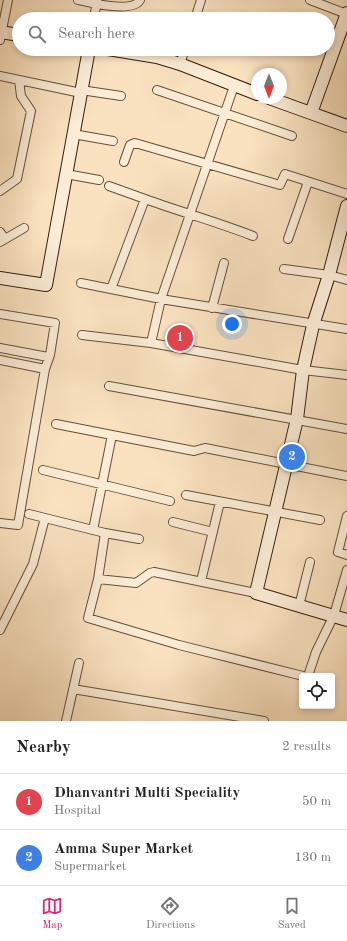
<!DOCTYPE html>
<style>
body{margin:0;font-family:"Old Standard TT",serif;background:#f2f2f2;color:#222}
.controls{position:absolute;right:12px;bottom:12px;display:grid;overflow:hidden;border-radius:4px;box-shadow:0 2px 6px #0003}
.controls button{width:36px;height:36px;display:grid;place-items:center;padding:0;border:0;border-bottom:1px solid #e0e0e0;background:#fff;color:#222;font:20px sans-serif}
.compass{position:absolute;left:251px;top:68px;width:36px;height:36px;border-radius:50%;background:#fff;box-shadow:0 2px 6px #0003;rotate:180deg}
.you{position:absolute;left:232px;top:324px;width:14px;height:14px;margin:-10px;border:3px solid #fff;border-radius:50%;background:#1a73e8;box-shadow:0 0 0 6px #1a73e833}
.badge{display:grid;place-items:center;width:26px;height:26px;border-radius:50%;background:#db2777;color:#fff;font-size:13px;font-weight:700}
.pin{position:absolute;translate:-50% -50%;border:2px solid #fff;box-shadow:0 1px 4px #0006}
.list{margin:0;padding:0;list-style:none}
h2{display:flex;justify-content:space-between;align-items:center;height:52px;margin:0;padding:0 16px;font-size:17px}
h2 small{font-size:13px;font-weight:400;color:#767676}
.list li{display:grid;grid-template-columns:26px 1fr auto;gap:12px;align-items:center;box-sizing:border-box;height:56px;padding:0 16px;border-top:1px solid #e0e0e0}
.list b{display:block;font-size:15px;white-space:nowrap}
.list p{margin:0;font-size:13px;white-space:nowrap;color:#767676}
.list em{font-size:13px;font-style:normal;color:#767676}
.icon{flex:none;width:22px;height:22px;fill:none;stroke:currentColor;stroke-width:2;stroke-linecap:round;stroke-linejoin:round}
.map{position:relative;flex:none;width:347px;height:721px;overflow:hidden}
.search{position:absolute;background:#fff;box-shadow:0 2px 6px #0003;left:12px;right:12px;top:12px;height:44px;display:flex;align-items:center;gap:10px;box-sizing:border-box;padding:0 14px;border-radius:22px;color:#767676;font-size:15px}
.sheet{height:164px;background:#fff}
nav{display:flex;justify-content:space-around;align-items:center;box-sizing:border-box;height:56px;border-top:1px solid #e0e0e0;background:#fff;font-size:11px;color:#767676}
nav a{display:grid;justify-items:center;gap:2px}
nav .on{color:#db2777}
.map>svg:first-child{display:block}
</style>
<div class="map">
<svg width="347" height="721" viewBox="0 0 347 721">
<rect width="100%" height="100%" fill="#fae2c0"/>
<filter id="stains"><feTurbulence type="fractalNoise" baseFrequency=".005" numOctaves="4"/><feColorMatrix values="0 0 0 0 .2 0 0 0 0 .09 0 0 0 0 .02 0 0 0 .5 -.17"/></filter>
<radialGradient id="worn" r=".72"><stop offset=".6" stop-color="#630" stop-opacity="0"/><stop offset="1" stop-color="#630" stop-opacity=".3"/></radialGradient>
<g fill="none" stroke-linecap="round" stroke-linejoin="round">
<defs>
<path id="street" d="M 78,0 C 91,3 133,13 140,0
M 310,0 L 347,14
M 94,19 L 97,0
M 195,19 L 201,0
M 0,40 L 8,0
M 180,64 L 185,49
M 0,76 L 81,93
M 81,90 L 121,96
M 157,90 L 292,136
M 73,134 L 113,141
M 124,162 L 130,145 L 135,143 L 280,185 L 285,174 L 347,194
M 66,174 L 99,180
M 109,186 L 145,199
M 0,191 L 17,179 L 31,111 L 21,96 L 19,80
M 0,232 L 5,239
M 288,239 L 308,182
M 0,242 L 24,228
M 284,269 L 329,275 L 347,280
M 81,283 L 161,299 L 347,329
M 111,289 L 145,199 C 181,212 217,222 253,236
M 212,308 L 224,263
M 0,314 L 55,323 L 50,355 L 45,369
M 82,335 L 151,343 L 161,299 L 234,86
M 151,343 L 303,370 L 347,375
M 0,348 L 48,357
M 0,360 L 45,369 L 18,525 L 0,523
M 109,386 L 347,429
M 56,424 L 112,435
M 43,470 L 170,501
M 186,495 L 320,520
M 29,514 L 105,533 L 98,579 L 88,618 L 179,645 L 303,676
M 347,516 L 338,552 L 347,555
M 173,522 L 213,532
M 93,530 L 112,435 L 194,451 L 205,448 L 347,476
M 105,533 L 139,539
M 98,579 L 136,583 L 150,573 L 154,572 L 256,593
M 201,581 L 220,502
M 299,606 L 310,562
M 0,630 L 33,564 L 45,518
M 308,676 L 316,652 L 334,615 L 347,570
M 73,689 L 264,721
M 66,721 L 79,663"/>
<path id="secondary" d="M 0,32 L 19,35
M 108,49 L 157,57 L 180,64 L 257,94
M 269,98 L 347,126
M 311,113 L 347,13
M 347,206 L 329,275 L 313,325 L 303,370 L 297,419 L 256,593 L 347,620
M 0,278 L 46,285 L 89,49"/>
</defs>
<use href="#street" stroke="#64503a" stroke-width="10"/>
<use href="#secondary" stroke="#321f0d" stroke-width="14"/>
<use href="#street" stroke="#fcecd6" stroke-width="8"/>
<use href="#secondary" stroke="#fcecd6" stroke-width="12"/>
</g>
<rect width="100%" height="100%" filter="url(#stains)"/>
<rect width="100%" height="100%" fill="url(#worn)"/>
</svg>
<div class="controls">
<button><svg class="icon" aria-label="locate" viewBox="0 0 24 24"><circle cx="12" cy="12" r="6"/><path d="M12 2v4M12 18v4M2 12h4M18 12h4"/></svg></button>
</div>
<svg class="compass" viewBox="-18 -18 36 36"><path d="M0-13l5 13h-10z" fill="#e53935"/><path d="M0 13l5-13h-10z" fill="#767676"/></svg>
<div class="you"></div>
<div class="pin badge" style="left:180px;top:338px;background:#e0444e">1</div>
<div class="pin badge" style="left:292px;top:457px;background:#3f7fe0">2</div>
<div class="search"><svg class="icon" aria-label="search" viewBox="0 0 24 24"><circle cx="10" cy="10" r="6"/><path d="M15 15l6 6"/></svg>Search here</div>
</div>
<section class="sheet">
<h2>Nearby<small>2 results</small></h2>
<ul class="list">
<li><span class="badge" style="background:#e0444e">1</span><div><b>Dhanvantri Multi Speciality</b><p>Hospital</p></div><em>50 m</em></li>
<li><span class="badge" style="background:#3f7fe0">2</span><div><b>Amma Super Market</b><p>Supermarket</p></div><em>130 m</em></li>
</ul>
</section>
<nav>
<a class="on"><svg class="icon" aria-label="map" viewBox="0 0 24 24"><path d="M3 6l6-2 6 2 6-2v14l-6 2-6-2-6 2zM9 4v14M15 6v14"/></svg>Map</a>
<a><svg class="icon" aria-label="directions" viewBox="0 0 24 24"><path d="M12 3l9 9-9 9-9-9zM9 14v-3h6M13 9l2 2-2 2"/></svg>Directions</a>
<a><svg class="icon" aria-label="saved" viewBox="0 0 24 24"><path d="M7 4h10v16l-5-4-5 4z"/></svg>Saved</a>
</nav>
